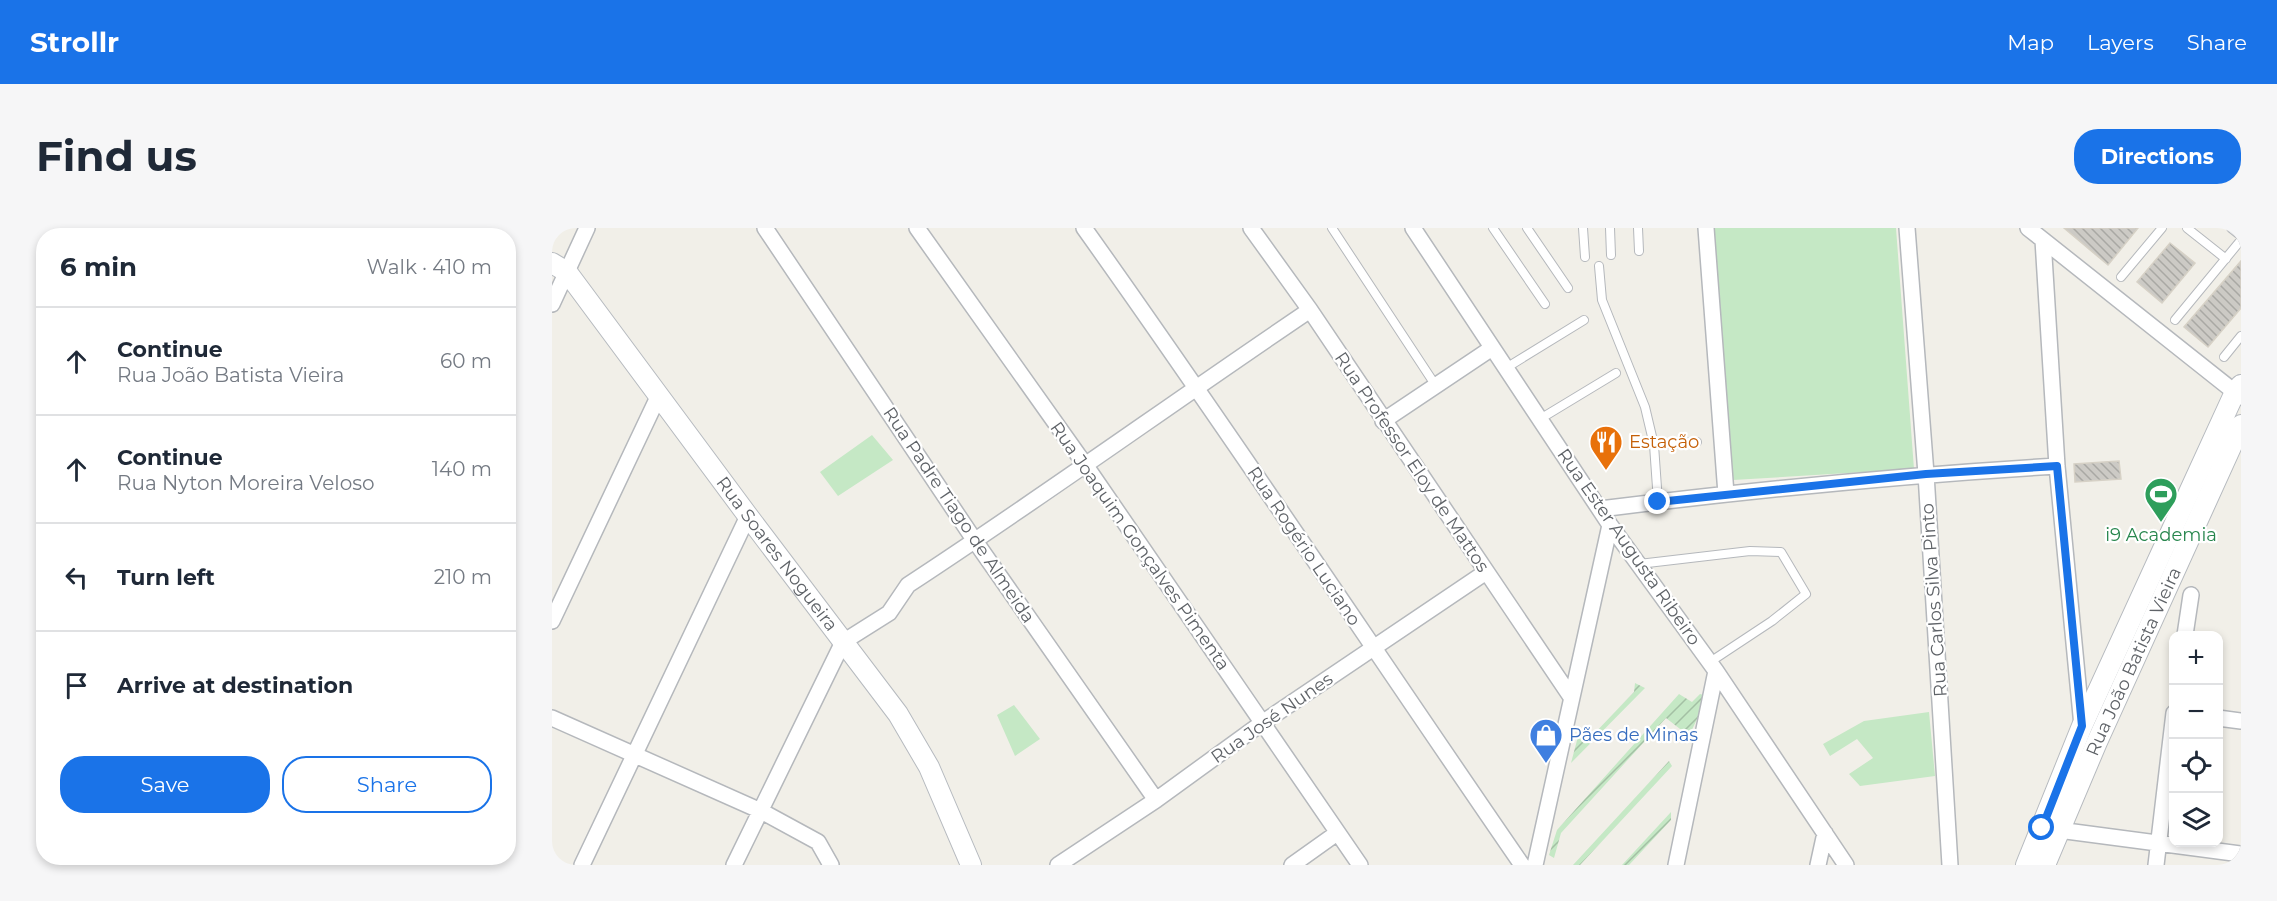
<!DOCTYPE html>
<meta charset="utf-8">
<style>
body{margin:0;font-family:Montserrat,sans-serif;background:#f6f6f7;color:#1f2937}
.controls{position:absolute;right:18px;bottom:18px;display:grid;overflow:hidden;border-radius:12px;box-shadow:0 3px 9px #0003}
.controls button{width:54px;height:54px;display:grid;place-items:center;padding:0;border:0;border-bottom:2px solid #e0e1e3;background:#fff;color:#1f2937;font:30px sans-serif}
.stop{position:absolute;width:18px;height:18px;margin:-14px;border:4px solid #1a73e8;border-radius:50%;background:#fff}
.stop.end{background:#1a73e8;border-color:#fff;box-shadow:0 2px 6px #0008}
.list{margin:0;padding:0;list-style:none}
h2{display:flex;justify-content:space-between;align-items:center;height:78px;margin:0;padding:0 24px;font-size:26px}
h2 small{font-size:20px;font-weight:400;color:#747a83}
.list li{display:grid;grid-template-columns:39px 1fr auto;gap:18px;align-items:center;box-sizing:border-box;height:108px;padding:0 24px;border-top:2px solid #e0e1e3}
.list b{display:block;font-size:22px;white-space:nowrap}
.list p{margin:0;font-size:20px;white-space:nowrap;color:#747a83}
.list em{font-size:20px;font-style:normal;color:#747a83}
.actions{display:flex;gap:12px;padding:18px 24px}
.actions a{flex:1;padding:14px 0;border:2px solid #1a73e8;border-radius:24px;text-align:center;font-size:21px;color:#1a73e8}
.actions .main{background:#1a73e8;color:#fff}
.icon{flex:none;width:33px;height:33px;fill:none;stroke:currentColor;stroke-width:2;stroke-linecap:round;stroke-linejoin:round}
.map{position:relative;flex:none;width:1689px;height:637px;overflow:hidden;border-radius:24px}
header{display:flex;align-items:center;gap:36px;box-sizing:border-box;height:84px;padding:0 30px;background:#1a73e8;color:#fff}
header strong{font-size:28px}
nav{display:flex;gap:33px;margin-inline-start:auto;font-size:21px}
.intro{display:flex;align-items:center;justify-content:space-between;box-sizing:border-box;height:144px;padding:0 36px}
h1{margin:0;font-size:42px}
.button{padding:15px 27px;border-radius:24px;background:#1a73e8;color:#fff;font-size:21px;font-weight:700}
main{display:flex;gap:36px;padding:0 36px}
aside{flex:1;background:#fff;border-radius:24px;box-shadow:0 3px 9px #0003}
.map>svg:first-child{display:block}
</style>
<header>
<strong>Strollr</strong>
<nav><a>Map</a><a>Layers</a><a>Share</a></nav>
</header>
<div class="intro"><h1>Find us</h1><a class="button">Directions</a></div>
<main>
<aside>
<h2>6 min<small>Walk · 410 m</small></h2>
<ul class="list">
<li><svg class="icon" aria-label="ahead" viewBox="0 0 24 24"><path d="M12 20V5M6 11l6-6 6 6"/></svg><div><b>Continue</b><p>Rua João Batista Vieira</p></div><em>60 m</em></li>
<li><svg class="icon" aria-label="ahead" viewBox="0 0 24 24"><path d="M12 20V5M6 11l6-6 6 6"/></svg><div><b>Continue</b><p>Rua Nyton Moreira Veloso</p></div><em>140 m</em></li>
<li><svg class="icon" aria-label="left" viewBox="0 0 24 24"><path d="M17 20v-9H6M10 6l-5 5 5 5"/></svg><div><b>Turn left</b></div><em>210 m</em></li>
<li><svg class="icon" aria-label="arrive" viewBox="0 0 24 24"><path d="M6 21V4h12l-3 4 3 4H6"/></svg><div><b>Arrive at destination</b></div></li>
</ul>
<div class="actions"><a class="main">Save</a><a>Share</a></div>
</aside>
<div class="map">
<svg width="1689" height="637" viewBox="0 0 1689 637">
<defs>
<pattern id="garden-furrows" width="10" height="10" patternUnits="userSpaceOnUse" patternTransform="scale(1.5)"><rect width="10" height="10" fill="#c5e8c5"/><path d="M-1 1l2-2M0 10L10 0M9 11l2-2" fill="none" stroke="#a3c0a4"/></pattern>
<pattern id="building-back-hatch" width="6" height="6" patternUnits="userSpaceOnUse" patternTransform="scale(1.5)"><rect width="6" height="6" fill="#cccac5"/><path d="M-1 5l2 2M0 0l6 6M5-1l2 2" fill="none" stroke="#a9a8a4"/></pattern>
</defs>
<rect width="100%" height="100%" fill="#f1efe8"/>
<path fill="#c5e8c5" d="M 1161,0 L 1344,0 L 1362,241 L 1181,252 Z
M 320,207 L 341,232 L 286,268 L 268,244 Z
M 462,477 L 488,511 L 463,528 L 445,487 Z
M 1377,484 L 1383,548 L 1308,558 L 1297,546 L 1321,530 L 1305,511 L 1278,528 L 1271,516 L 1312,493 Z"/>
<path fill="url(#garden-furrows)" d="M 1083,455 L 1093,460 L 1019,535 L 1028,501 L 1039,509 L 1082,464 Z
M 1127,466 L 1140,474 L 1148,466 L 1156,468 L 1137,508 L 1114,490 L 1009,605 L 1002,630 L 997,627 L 1005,602 Z
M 1117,533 L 1120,538 L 1028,637 L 1021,637 Z
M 1119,584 L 1119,592 L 1077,637 L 1070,637 Z"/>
<path fill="url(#building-back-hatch)" stroke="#d6d1c6" stroke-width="1.5" d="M 1512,0 L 1586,0 L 1556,37 Z
M 1618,15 L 1643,35 L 1610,75 L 1585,54 Z
M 1689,33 L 1689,80 L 1656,119 L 1632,99 Z
M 1567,233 L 1569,251 L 1523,254 L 1522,236 Z"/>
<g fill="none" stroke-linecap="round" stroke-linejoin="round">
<defs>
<path id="lane" d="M 780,0 L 884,158
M 941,0 L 993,76
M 975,0 L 1016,60
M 1031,0 L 1033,29
M 1058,0 L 1059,27
M 1086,0 L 1087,23
M 1635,0 L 1674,31
M 1679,0 L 1689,8
M 1047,38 L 1050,72 L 1093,179 L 1102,217 L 1106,274
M 1569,49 L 1610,0
M 1623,92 L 1689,12
M 1672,129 L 1689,108
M 954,140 L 1032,92
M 988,191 L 1064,145
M 1102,217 L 1145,214
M 1087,336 L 1198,323 L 1229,324 L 1254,366 L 1220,393 L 1158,434"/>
<path id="street" d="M 213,0 L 423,313 L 604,572
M 365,0 L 534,238 L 808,637
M 532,0 C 682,210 824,425 970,637
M 699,0 L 758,82 L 1019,469
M 861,0 L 1058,297 L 1164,443 L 1294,637
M 1154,0 L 1174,266
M 1355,0 L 1374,246 L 1398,637
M 1476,0 L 1689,169
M 1491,12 L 1505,238 L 1530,498
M 0,76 L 35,0
M 831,193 L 940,120
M 1048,281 C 1200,262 1352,247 1505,238
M 0,393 L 107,167
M 1633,407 L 1639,367
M 0,490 L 209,583 L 266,614 L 279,637
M 1666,490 L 1689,493
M 1499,601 L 1689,626
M 30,637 L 196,288
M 182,637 L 291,414 L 337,385 L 356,357 C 492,268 623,173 758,82
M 506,637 L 604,572 L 710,495 L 934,344
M 740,637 L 785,605
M 983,637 L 1058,297
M 1124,637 L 1164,443
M 1266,637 L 1273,605
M 1604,637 L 1622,485"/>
<g id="secondary">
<path id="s1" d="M 0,35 L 15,44 L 196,288 L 346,486 L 377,539 L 419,637"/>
<path d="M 1474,637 L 1530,498 L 1683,164 L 1689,157"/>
<path id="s2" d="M 1493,637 L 1545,514 L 1689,197"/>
</g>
</defs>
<use href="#lane" stroke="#b5b8bc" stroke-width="10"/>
<use href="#street" stroke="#b5b8bc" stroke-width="18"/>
<use href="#secondary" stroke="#b6babf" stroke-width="22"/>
<use href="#lane" stroke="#fff" stroke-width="8"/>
<use href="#street" stroke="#fff" stroke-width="15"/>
<use href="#secondary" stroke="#fff" stroke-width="20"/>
</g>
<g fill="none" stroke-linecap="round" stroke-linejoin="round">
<path stroke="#1a73e8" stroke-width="8" d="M 1106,274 L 1374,246 L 1505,238 L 1530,498 L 1490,600"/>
</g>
<defs>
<symbol id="restaurant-pin" viewBox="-11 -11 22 30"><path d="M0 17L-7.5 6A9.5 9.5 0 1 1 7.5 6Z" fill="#e8710a" stroke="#fff"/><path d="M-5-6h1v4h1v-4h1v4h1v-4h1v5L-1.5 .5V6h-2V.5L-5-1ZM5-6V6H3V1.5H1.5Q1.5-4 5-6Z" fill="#fff"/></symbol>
<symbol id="stadium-pin" viewBox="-11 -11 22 30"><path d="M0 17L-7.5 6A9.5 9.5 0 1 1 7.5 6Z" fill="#2e9e5b" stroke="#fff"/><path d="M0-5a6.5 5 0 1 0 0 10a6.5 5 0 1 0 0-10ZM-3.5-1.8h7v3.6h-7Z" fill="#fff"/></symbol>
<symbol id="shop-pin" viewBox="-11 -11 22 30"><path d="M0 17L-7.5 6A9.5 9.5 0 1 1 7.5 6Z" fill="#3f7fe0" stroke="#fff"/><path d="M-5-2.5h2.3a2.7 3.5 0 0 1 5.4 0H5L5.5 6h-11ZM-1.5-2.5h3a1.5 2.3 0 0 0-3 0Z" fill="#fff"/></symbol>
</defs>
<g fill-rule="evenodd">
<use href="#restaurant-pin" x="1035" y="195" width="38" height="52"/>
<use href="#stadium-pin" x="1590" y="247" width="38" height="52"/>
<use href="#shop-pin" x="975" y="488" width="38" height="52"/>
</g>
<g text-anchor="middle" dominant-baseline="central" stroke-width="4.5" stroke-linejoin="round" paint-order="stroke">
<g font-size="18" fill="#c56008" stroke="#fff" text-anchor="start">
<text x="1077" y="214">Estação</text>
</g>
<g font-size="18" fill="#5f6368" stroke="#fff">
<text transform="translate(860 234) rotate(56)">Rua Professor Eloy de Mattos</text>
<text transform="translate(407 287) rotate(56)">Rua Padre Tiago de Almeida</text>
<text transform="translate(588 318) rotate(55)">Rua Joaquim Gonçalves Pimenta</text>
<text transform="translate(752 318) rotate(56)">Rua Rogério Luciano</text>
<text transform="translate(1077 319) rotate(55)">Rua Ester Augusta Ribeiro</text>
<text stroke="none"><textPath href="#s1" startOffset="369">Rua Soares Nogueira</textPath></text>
<text transform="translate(1382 372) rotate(-94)">Rua Carlos Silva Pinto</text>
<text stroke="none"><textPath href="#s2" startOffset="222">Rua João Batista Vieira</textPath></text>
<text transform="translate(720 490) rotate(-35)">Rua José Nunes</text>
</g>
<g font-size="18" fill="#27864d" stroke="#fff">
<text x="1609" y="307">i9 Academia</text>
</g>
<g font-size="18" fill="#366cbe" stroke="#fff" text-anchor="start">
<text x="1017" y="507">Pães de Minas</text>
</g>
</g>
</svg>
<div class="controls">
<button>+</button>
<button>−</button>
<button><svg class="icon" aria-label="locate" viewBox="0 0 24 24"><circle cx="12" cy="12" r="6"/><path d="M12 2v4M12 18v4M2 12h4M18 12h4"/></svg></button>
<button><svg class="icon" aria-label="layers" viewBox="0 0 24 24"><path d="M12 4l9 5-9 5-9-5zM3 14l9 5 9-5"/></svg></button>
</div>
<div class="stop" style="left:1490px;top:600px"></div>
<div class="stop end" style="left:1106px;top:274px"></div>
</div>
</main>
